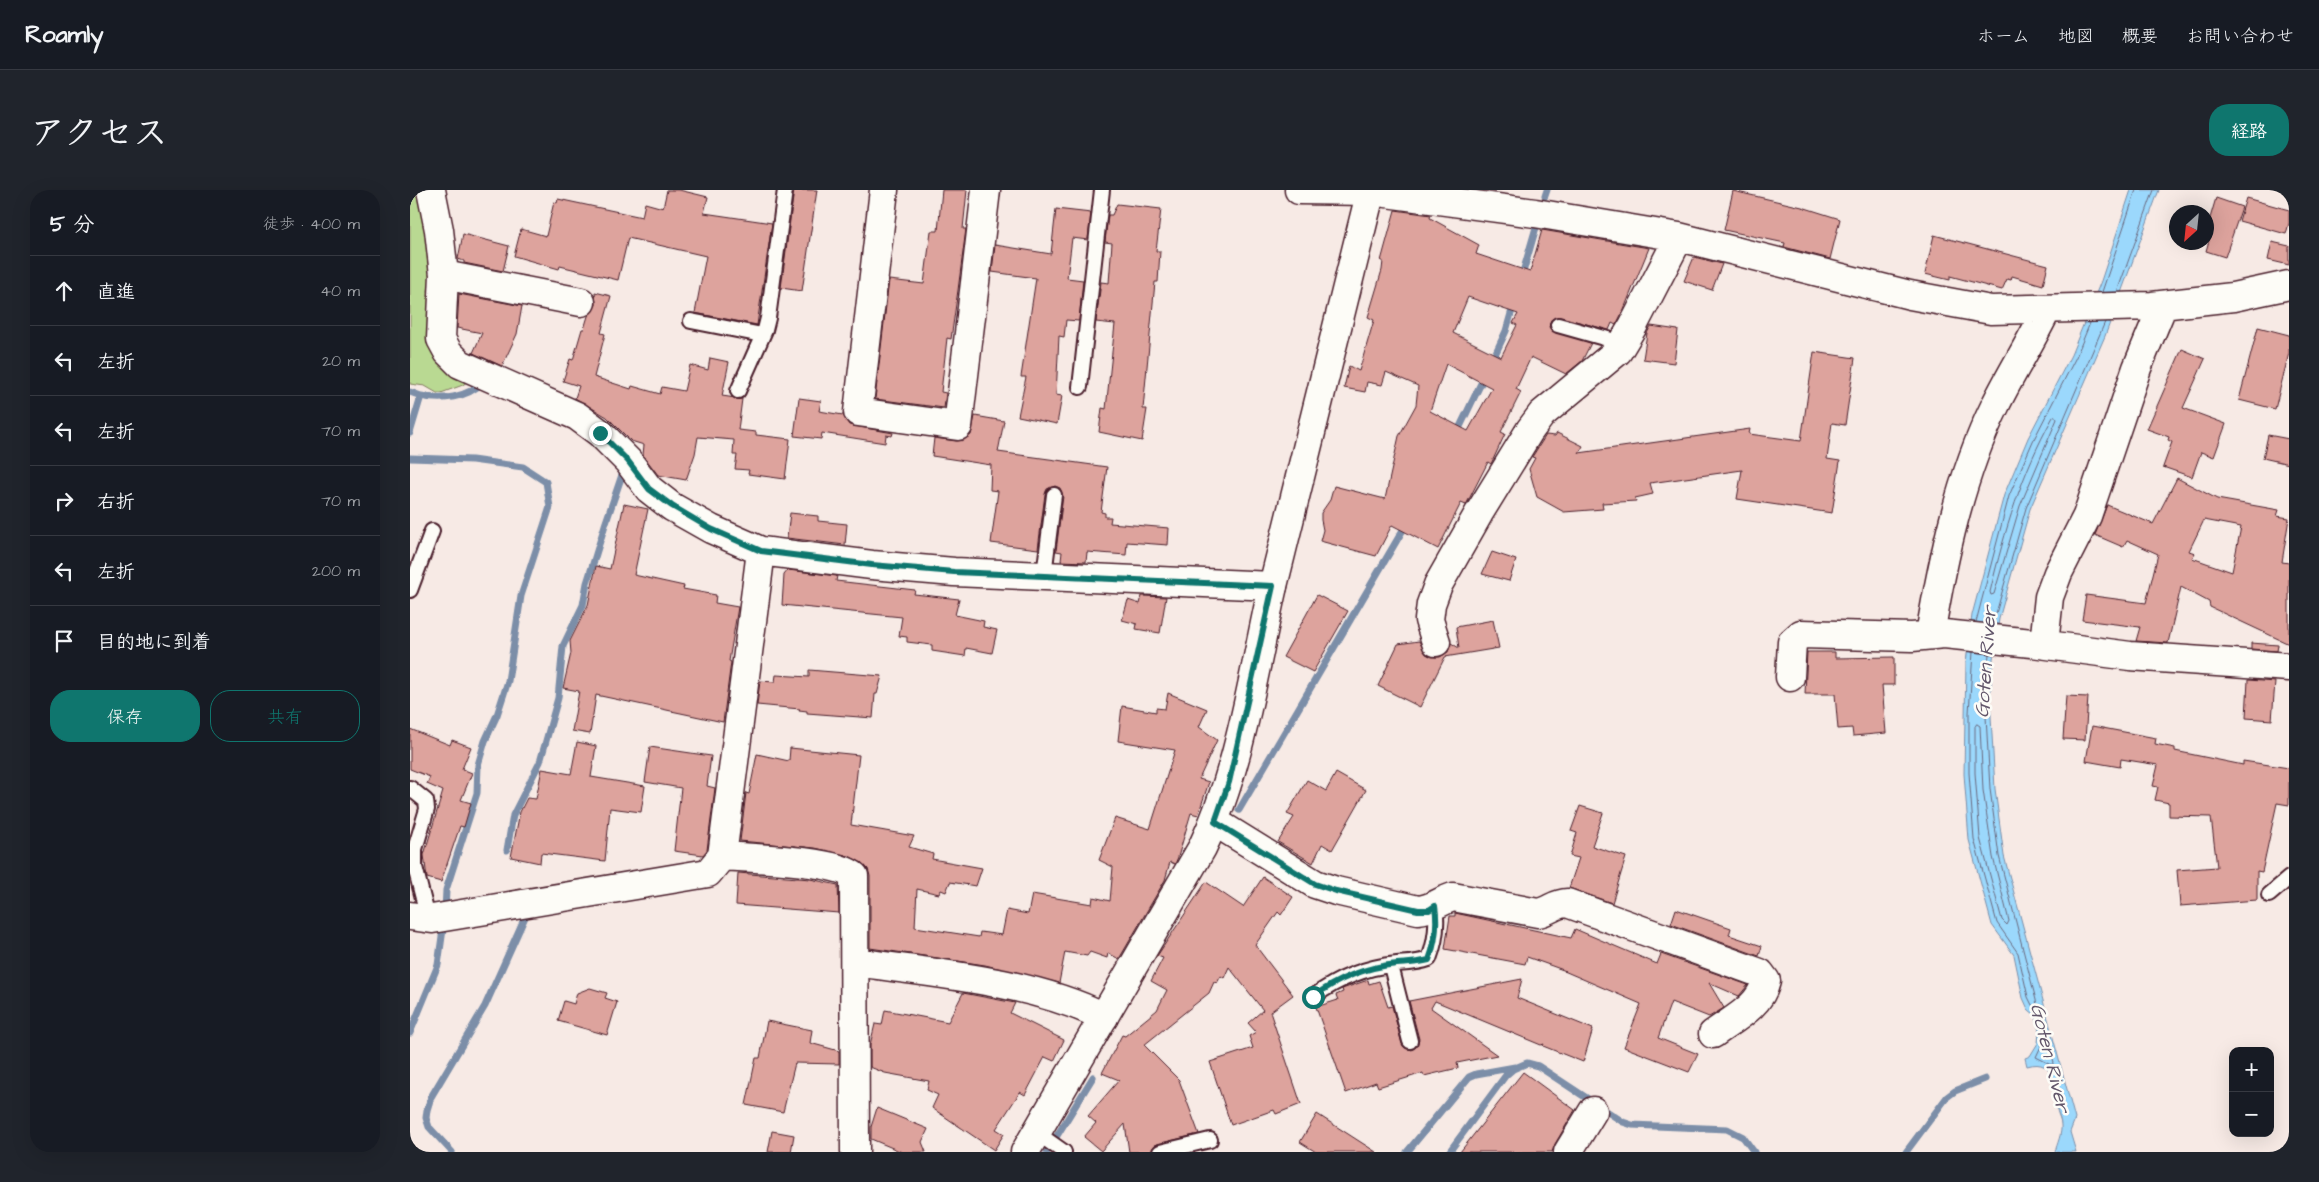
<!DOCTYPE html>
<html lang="ja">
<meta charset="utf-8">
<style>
body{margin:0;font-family:"Architects Daughter","Klee One",sans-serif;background:#20242c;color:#f1f3f6}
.controls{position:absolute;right:15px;bottom:15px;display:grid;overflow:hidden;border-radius:10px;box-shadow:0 5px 20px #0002}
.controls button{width:45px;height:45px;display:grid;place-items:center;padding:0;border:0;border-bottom:1px solid #363941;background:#171b24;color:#f1f3f6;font:25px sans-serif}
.compass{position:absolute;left:1759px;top:15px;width:45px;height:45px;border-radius:50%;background:#171b24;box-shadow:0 5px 20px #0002;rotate:207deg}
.stop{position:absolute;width:15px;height:15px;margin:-11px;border:4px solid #0f766e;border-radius:50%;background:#fff}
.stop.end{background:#0f766e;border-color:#fff;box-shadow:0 1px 5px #0008}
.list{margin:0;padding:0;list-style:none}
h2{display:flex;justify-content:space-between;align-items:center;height:65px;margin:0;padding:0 20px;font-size:21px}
h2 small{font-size:16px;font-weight:400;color:#9ea1a6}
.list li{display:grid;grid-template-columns:32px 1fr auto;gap:15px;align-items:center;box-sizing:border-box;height:70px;padding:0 20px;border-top:1px solid #363941}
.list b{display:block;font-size:19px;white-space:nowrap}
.list em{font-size:16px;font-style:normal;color:#9ea1a6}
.actions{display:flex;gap:10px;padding:15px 20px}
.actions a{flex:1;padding:11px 0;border:1px solid #0f766e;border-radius:20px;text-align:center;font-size:18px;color:#0f766e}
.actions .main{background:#0f766e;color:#fff}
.icon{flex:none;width:28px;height:28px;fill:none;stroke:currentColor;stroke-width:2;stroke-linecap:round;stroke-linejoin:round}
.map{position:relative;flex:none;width:1879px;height:962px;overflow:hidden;border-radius:20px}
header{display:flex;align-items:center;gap:30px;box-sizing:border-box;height:70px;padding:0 25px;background:#171b24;border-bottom:1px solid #363941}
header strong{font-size:24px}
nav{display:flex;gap:28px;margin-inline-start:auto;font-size:18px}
.intro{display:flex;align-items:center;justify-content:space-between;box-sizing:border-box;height:120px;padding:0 30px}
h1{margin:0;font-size:35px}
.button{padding:12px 22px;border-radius:20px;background:#0f766e;color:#fff;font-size:18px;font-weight:700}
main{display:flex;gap:30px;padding:0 30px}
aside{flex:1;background:#171b24;border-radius:20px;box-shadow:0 5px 20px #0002}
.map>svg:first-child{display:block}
</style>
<header>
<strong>Roamly</strong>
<nav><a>ホーム</a><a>地図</a><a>概要</a><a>お問い合わせ</a></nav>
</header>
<div class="intro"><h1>アクセス</h1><a class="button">経路</a></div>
<main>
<aside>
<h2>5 分<small>徒歩 · 400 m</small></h2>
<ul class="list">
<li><svg class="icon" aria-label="ahead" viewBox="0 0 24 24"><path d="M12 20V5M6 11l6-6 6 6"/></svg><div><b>直進</b></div><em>40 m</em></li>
<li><svg class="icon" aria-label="left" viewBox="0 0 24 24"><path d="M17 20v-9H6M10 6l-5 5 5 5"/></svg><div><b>左折</b></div><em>20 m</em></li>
<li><svg class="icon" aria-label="left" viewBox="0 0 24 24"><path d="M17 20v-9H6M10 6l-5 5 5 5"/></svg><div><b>左折</b></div><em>70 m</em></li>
<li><svg class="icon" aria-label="right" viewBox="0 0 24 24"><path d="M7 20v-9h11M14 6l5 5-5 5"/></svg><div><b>右折</b></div><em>70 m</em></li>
<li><svg class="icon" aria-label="left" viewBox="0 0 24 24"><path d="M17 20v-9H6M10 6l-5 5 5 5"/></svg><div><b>左折</b></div><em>200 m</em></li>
<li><svg class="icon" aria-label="arrive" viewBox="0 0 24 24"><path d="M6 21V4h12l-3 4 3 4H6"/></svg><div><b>目的地に到着</b></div></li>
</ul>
<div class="actions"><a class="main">保存</a><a>共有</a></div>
</aside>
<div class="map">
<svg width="1879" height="962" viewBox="0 0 1879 962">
<rect width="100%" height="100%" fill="#f7eae5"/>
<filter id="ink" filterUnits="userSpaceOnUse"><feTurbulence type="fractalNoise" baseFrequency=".02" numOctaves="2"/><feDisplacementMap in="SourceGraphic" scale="10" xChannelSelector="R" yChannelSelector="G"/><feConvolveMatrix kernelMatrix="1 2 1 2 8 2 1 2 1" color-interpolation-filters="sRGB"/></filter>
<g filter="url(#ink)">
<path fill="#b9d992" stroke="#827c5e" d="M 0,0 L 13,0 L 23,69 L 18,101 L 60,189 L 53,195 L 31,203 L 27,203 L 15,196 L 0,194 Z"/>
<path fill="#9bd8fc" stroke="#7b8ea8" d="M 1721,0 L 1749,0 L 1695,146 L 1620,319 L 1589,429 L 1583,469 L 1580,508 L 1585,599 L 1594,666 L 1665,929 L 1660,942 L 1666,962 L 1645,962 C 1647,954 1652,944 1651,935 C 1651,929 1648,925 1647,920 C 1643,901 1648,867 1617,876 L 1615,868 L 1620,866 L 1628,853 L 1629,841 L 1626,826 L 1618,819 L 1613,808 L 1604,765 L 1582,735 L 1559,650 L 1554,584 L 1556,472 L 1562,425 L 1594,305 L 1618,248 L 1661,165 L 1691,91 Z"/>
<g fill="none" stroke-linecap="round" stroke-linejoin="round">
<path stroke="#6a697f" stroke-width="1" d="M 1692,102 L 1726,0
M 1707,102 L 1744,0
M 1645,226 L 1647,229 L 1610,316 L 1584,404 L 1581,405 L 1580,402 C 1595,340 1611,284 1643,227 Z
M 1566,432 L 1599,306 L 1623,251 L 1666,167 L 1680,133
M 1583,434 L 1616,318 L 1695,132
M 1563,462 L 1559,523 L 1559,583 L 1564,649 L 1587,733 L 1608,763 L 1618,807 L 1622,815 L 1625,817 L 1627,814 L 1589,666 L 1580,599 L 1575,508 L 1579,464
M 1567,534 L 1570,536 L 1573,600 L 1583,667 L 1599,731 L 1597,735 L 1592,730 L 1570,648 L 1565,583 L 1565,537 Z
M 1636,850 L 1644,872 L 1642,875 L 1626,867 L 1633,852 Z"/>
<path stroke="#7b8ea8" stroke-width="7" d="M 1135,6 L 1137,0
M 1111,89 L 1127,34
M 1082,171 L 1096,141 L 1104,113
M 0,202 L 11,206 L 0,243
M 11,206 C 31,211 57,208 73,192
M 1046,245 L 1075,185
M 0,268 L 62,270 L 113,277 L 136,292 L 140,317 L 111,406 L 98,491 L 87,525 L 75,551 L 68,575 L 67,603 L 36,700 L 35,722
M 829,620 L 997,333
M 97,660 L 103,625 L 130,572 L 134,558 L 148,508 L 153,456 L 173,415 L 177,393 L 195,335 L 212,285 L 211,278
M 0,843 L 28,775 L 34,732
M 42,962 L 19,937 L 16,928 L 17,920 L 21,907 L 75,816 L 115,727 L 115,721
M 637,962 L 683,887
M 997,962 L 1059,887 L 1066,884 L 1105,877
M 1039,962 L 1096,885 L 1103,879 L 1117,873 L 1128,876 L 1213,932 L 1222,935 L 1317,939 L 1333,947 L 1344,962
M 1496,962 L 1537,907 L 1545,901 L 1575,889"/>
</g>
<path fill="#dda39d" stroke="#4a1f2b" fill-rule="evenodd" d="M 257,0 L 269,0 L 298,7 L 294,23 L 362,33 L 347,135 L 285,123 L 296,66 L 218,48 L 208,90 L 150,76 L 149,79 L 104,66 L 111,39 L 136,46 L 144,12 L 147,13 L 148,9 L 232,27 L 235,13 L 253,18 Z
M 384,0 L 407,0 L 392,101 L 371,98 Z
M 532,0 L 557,0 L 553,39 L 556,39 L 548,100 L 541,149 L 537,148 L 531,202 L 536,203 L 534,218 L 465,209 L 479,90 L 514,94 L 521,41 L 528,41 Z
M 1323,1 L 1392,17 L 1430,29 L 1420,69 L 1374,57 L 1375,53 L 1314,40 Z
M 1806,8 L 1832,17 L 1815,67 L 1796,61 L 1803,37 L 1798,35 Z
M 1836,8 L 1879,20 L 1879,33 L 1876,44 L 1829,31 Z
M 707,14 L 751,19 L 746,61 L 750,61 L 748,92 L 745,92 L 733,219 L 737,219 L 732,251 L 689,242 L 692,218 L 696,219 L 705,134 L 686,132 L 691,92 L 699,93 L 702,53 L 695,52 L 698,25 L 702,25 Z
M 646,19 L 681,23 L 678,50 L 662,48 L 657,88 L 673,90 L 669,131 L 656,130 L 654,147 L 649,146 L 646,205 L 652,206 L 647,234 L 608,226 L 616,187 L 611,187 L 626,88 L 582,82 L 585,55 L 641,64 Z
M 985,20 L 1021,25 L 1020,28 L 1069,55 L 1066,64 L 1120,82 L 1132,40 L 1239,58 L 1214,119 L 1206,135 L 1202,133 L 1199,140 L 1150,127 L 1142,129 L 1139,137 L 1142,141 L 1181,153 L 1172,171 L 1156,184 L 1121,167 L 1106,199 L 1111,202 L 1091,242 L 1095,244 L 1081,274 L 1078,272 L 1056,315 L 1051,313 L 1028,359 L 982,335 L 966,366 L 910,351 L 913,340 L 911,330 L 911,323 L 920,310 L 924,296 L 975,309 L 989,246 L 1006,215 L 1008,196 L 976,182 L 972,195 L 957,192 L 955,202 L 934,198 L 939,176 L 949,181 L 964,130 L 958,127 L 972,80 L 973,71 L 971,71 ZM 1058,107 L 1108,124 L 1103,133 L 1107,135 L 1091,167 L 1043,143 ZM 1036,174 L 1082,198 L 1058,241 L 1020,221 Z
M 53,44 L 99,56 L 93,81 L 54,73 L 54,71 L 48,69 Z
M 1524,45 L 1638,75 L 1633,95 L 1602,86 L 1601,90 L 1597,89 L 1592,100 L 1540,86 L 1540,90 L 1515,84 Z
M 1862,52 L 1879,56 L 1879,75 L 1858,70 Z
M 1284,67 L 1312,74 L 1302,100 L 1274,91 Z
M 185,102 L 201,106 L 191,143 L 195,144 L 184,187 L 221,199 L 222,196 L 250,204 L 252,197 L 274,201 L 280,175 L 298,180 L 300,168 L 319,172 L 312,206 L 332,209 L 328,240 L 346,242 L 346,245 L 380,249 L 375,289 L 338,284 L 339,280 L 325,279 L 327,265 L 323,265 L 324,250 L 288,247 L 285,264 L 276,290 L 248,285 L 233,265 L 234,255 L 221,251 L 197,227 L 165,208 L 169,196 L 153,191 L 160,169 L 163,170 L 172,139 L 174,139 L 178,126 L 186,115 Z
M 49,104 L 112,116 L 107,144 L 92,176 L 63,163 L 72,143 L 47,138 Z
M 1241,136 L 1268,140 L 1264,173 L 1233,169 L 1237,143 Z
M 1848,137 L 1879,145 L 1879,163 L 1865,219 L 1829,210 Z
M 1772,159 L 1795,169 L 1773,218 L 1816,234 L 1804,267 L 1791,262 L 1782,287 L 1753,277 L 1762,252 L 1758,250 L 1759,247 L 1737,239 Z
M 1404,162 L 1445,168 L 1435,235 L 1422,233 L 1417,269 L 1430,271 L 1422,323 L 1327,309 L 1332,280 L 1240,293 L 1243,304 L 1225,308 L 1226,311 L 1192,313 L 1193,319 L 1154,322 L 1127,307 L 1119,279 L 1125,268 L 1122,267 L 1136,245 L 1145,246 L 1147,243 L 1173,256 L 1169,263 L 1340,239 L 1339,244 L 1391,251 Z
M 389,208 L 411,211 L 409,221 L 433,225 L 439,235 L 483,243 L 482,246 L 476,245 L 475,253 L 412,243 L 411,249 L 384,246 Z
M 565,226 L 594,231 L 588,262 L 697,277 L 691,322 L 695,323 L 695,327 L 701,327 L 700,333 L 759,338 L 758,355 L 717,352 L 716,365 L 677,362 L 676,372 L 651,371 L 652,362 L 646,361 L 653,306 L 650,298 L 645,296 L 637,299 L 635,304 L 628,359 L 581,353 L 588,301 L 580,300 L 581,275 L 522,266 L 524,248 L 546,251 L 554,250 L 561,245 Z
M 1858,245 L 1879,249 L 1879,274 L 1853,268 Z
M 1767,288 L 1807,309 L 1869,320 L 1867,326 L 1879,328 L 1872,372 L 1879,373 L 1879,454 L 1800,417 L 1799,412 L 1771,397 L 1758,453 L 1726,451 L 1730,437 L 1672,430 L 1676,405 L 1736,413 L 1748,364 L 1717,350 L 1713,357 L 1685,345 L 1697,315 L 1743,334 ZM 1794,330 L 1831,337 L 1822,382 L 1782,368 L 1785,363 L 1779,361 Z
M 214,314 L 238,319 L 224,385 L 274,396 L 273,399 L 306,405 L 305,413 L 328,417 L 319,471 L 321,472 L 313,532 L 186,505 L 180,544 L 162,541 L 169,501 L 153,498 L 161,463 L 160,451 L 178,415 L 186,376 L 200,379 Z
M 380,323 L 408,326 L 408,331 L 437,334 L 435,355 L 377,348 Z
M 1082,362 L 1106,370 L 1099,391 L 1072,384 Z
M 378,380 L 427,386 L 426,391 L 505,400 L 504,404 L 549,409 L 545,425 L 574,431 L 573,437 L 587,440 L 582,463 L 556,458 L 555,466 L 522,461 L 522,455 L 497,452 L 497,447 L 489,446 L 492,427 L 372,415 L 374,385 Z
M 907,405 L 938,421 L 903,482 L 873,467 Z
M 732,406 L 756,407 L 750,443 L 726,439 L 727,434 L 712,430 L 718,410 L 730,414 Z
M 1083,430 L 1089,458 L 1035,467 L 1010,517 L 968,496 L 988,454 L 1009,451 L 1016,464 L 1022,467 L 1030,467 L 1038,462 L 1041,453 L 1049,458 L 1046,437 Z
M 1841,453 L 1868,455 L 1867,461 L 1841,459 Z
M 1397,462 L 1425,462 L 1425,468 L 1484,467 L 1484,495 L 1472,495 L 1476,543 L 1443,546 L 1442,538 L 1428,539 L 1425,504 L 1395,504 Z
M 399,480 L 472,486 L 467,504 L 465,504 L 463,528 L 397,523 L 397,521 L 389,520 L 390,519 L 347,515 L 350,491 L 365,492 L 366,485 L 399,487 Z
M 1838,490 L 1865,492 L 1862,530 L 1836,528 Z
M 758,503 L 797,519 L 789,537 L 807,550 L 789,589 L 799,592 L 788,625 L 781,623 L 768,667 L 765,674 L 760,672 L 755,690 L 709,769 L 698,763 L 697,768 L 680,762 L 677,766 L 655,762 L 649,793 L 575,775 L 460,758 L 460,686 L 458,679 L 452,673 L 439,666 L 405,658 L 330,651 L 336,603 L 339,604 L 347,564 L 379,571 L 380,558 L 449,565 L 441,635 L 504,646 L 499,657 L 523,664 L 522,669 L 572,678 L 566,696 L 540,692 L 536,702 L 531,700 L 529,704 L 507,699 L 505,737 L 569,747 L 570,742 L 592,745 L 597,720 L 618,724 L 622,704 L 682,714 L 683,707 L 700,711 L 703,677 L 689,670 L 705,628 L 740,639 L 765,560 L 708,551 L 712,516 L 746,522 L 746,518 L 755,519 Z
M 1656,506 L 1678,507 L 1675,550 L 1653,549 Z
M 1682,536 L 1746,548 L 1745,554 L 1765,558 L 1765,561 L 1833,575 L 1833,571 L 1879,578 L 1879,615 L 1867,613 L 1852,682 L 1847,681 L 1847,710 L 1770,716 L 1767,680 L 1807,677 L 1801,627 L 1759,626 L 1759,613 L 1745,610 L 1748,597 L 1743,596 L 1748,575 L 1711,569 L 1710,577 L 1676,571 Z
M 0,539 L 40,555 L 42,550 L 61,557 L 52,579 L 62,583 L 51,610 L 61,613 L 54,637 L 50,636 L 31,692 L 17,688 L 14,665 L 33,601 L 17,594 L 20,587 L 0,579 Z
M 167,552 L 186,556 L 181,587 L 235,596 L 231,622 L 200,618 L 195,671 L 131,663 L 130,673 L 101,667 L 110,622 L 117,608 L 126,609 L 132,579 L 161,584 Z
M 240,557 L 301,566 L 297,596 L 305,598 L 297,660 L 293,665 L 264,661 L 271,598 L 235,592 Z
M 926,583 L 956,600 L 922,660 L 912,654 L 903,673 L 868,652 L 884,627 L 877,624 L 897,590 L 916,601 Z
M 1170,616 L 1193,623 L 1182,656 L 1216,667 L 1202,713 L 1159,698 L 1169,668 L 1160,666 L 1167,643 L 1161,641 Z
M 328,683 L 400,689 L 428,695 L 429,723 L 326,715 Z
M 853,687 L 883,707 L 871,725 L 868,722 L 845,755 L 883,805 L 860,822 L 891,914 L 866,924 L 864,920 L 821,935 L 800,872 L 843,858 L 839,846 L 846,842 L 838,833 L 853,820 L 819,777 L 814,788 L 811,786 L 807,793 L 804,792 L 799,803 L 734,855 L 769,890 L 789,944 L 748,954 L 744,956 L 741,962 L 719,962 L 715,934 L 691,961 L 674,947 L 686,933 L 678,926 L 709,890 L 692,883 L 712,845 L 715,846 L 747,820 L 757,800 L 741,791 L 753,768 L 747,766 L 753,757 L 796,692 L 833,717 Z
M 1266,719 L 1321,738 L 1319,745 L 1352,756 L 1349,766 L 1261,734 Z
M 1045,723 L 1161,748 L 1165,739 L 1247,774 L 1251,764 L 1338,795 L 1329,806 L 1299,793 L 1314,818 L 1299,827 L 1261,812 L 1248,848 L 1288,864 L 1279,882 L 1214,857 L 1231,814 L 1154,781 L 1156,781 L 1117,767 L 1115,774 L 1035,759 L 1040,726 L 1045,726 Z
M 1112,789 L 1107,808 L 1183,839 L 1173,872 L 1133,856 L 1134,854 L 1131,855 L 1025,811 L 1021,818 L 1087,865 L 1047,873 L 1048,878 L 1014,886 L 1013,883 L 968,897 L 966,892 L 936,903 L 906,817 L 928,810 L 926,805 L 933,802 L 932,799 L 958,790 L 959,794 L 969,791 L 978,817 L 982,816 L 992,854 L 994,857 L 1002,860 L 1006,857 L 1009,849 L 999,811 Z
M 180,798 L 197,803 L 195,808 L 207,812 L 197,845 L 148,831 L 154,811 L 164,814 L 167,803 Z
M 553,803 L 605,813 L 600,823 L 654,850 L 644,871 L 635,867 L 615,905 L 610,902 L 586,939 L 594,944 L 584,960 L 522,918 L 528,905 L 517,900 L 519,891 L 475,883 L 460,877 L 460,855 L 465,834 L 472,835 L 475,820 L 538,832 Z
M 357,831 L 402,840 L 400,853 L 429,861 L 429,874 L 385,873 L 373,922 L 336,915 L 346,868 L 350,868 Z
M 1113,882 L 1165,920 L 1145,954 L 1142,962 L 1050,962 Z
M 467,918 L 518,939 L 512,952 L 516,962 L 492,962 L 461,949 L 461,937 Z
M 907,924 L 966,962 L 906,962 L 890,952 Z
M 362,941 L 384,945 L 381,962 L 358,962 Z"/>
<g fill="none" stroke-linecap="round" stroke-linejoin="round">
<defs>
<path id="service" d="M 281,131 L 352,145
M 1148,135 L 1212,153
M 670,197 L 692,0
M 328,201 L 355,140 L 358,128 L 375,0
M 634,385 L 644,305
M 0,400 L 22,341
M 0,598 L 16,611 L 17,619 L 5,659 L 5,677 L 18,728
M 1859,705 L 1879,688
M 981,776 L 1000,851
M 903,807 C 927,789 957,777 987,774 C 999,773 1008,773 1019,769 C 1026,751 1028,735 1025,716
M 627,943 L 654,962
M 750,962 L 800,950"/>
<path id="minor" d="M 21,0 L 29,40 L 34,85 L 171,112
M 474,0 L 448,222 L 548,236 L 576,0
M 889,0 L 961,1 L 1125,23 L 1269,47 L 1500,105 L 1581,120 L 1742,116 L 1823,107 L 1879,95
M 34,85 L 31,149 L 38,162 L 50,174 L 167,226 L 190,243 L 218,271 L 239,299 L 262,317 L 301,339 L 351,361
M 1520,445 C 1533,368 1550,287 1585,216 C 1601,183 1621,152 1637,119
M 1026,452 L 1019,430 L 1021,414 L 1028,395 L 1069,323 L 1120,240 L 1132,224 L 1208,161 L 1223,136 L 1269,47
M 1634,454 L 1639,407 L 1648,383 L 1677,326 L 1727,178 L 1753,115
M 1380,487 L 1382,452 L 1391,444 L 1502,447 L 1534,444 L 1622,453 L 1720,466 L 1879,477
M 805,632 L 905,694 L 926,701 L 1008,720 C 1022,719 1030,711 1043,707 L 1128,723 C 1139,721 1146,713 1157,713 L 1350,783 L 1356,791 C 1350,817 1323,829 1303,844
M 312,666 C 340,668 427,670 444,686 L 445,962
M 0,726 L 22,729 L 298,683 L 312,666 L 351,361 L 462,375 L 544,382 L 863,396
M 445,772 C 523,783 623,791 694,827
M 1158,962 L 1183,921"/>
<path id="tertiary" d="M 615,962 L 792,658 C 831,577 843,483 863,396 C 895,264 929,132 961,0"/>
</defs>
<use href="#service" stroke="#4a1f2b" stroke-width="18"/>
<use href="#minor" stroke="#4a1f2b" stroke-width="31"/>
<use href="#tertiary" stroke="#4a1f2b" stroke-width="31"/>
<use href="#service" stroke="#fdfcf7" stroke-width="14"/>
<use href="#minor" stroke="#fdfcf7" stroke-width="28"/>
<use href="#tertiary" stroke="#fdfcf7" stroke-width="28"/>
</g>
</g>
<g fill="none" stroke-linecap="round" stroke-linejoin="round" filter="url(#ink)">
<path stroke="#0f766e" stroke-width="6" d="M 190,243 L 218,271 L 239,299 L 262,316 L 301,339 L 351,361 L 462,375 L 544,382 L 863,396 L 819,592 L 805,632 L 905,694 L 926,701 L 1008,720 L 1019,720 L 1025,716 C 1028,735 1026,751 1019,770 C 1008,773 998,773 987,774 C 957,777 927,789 903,807"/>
</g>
<g text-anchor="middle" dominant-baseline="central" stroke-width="5" stroke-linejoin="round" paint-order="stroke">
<g font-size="20" font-style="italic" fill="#62566a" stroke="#fdfcf7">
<text transform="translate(1576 472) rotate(-86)">Goten River</text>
<text transform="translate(1640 868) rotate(76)">Goten River</text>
</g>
</g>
</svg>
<div class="controls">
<button>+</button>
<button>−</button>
</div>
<svg class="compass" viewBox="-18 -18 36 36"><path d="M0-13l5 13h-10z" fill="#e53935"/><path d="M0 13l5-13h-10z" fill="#9ea1a6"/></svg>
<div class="stop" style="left:903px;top:807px"></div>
<div class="stop end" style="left:190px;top:243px"></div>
</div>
</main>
